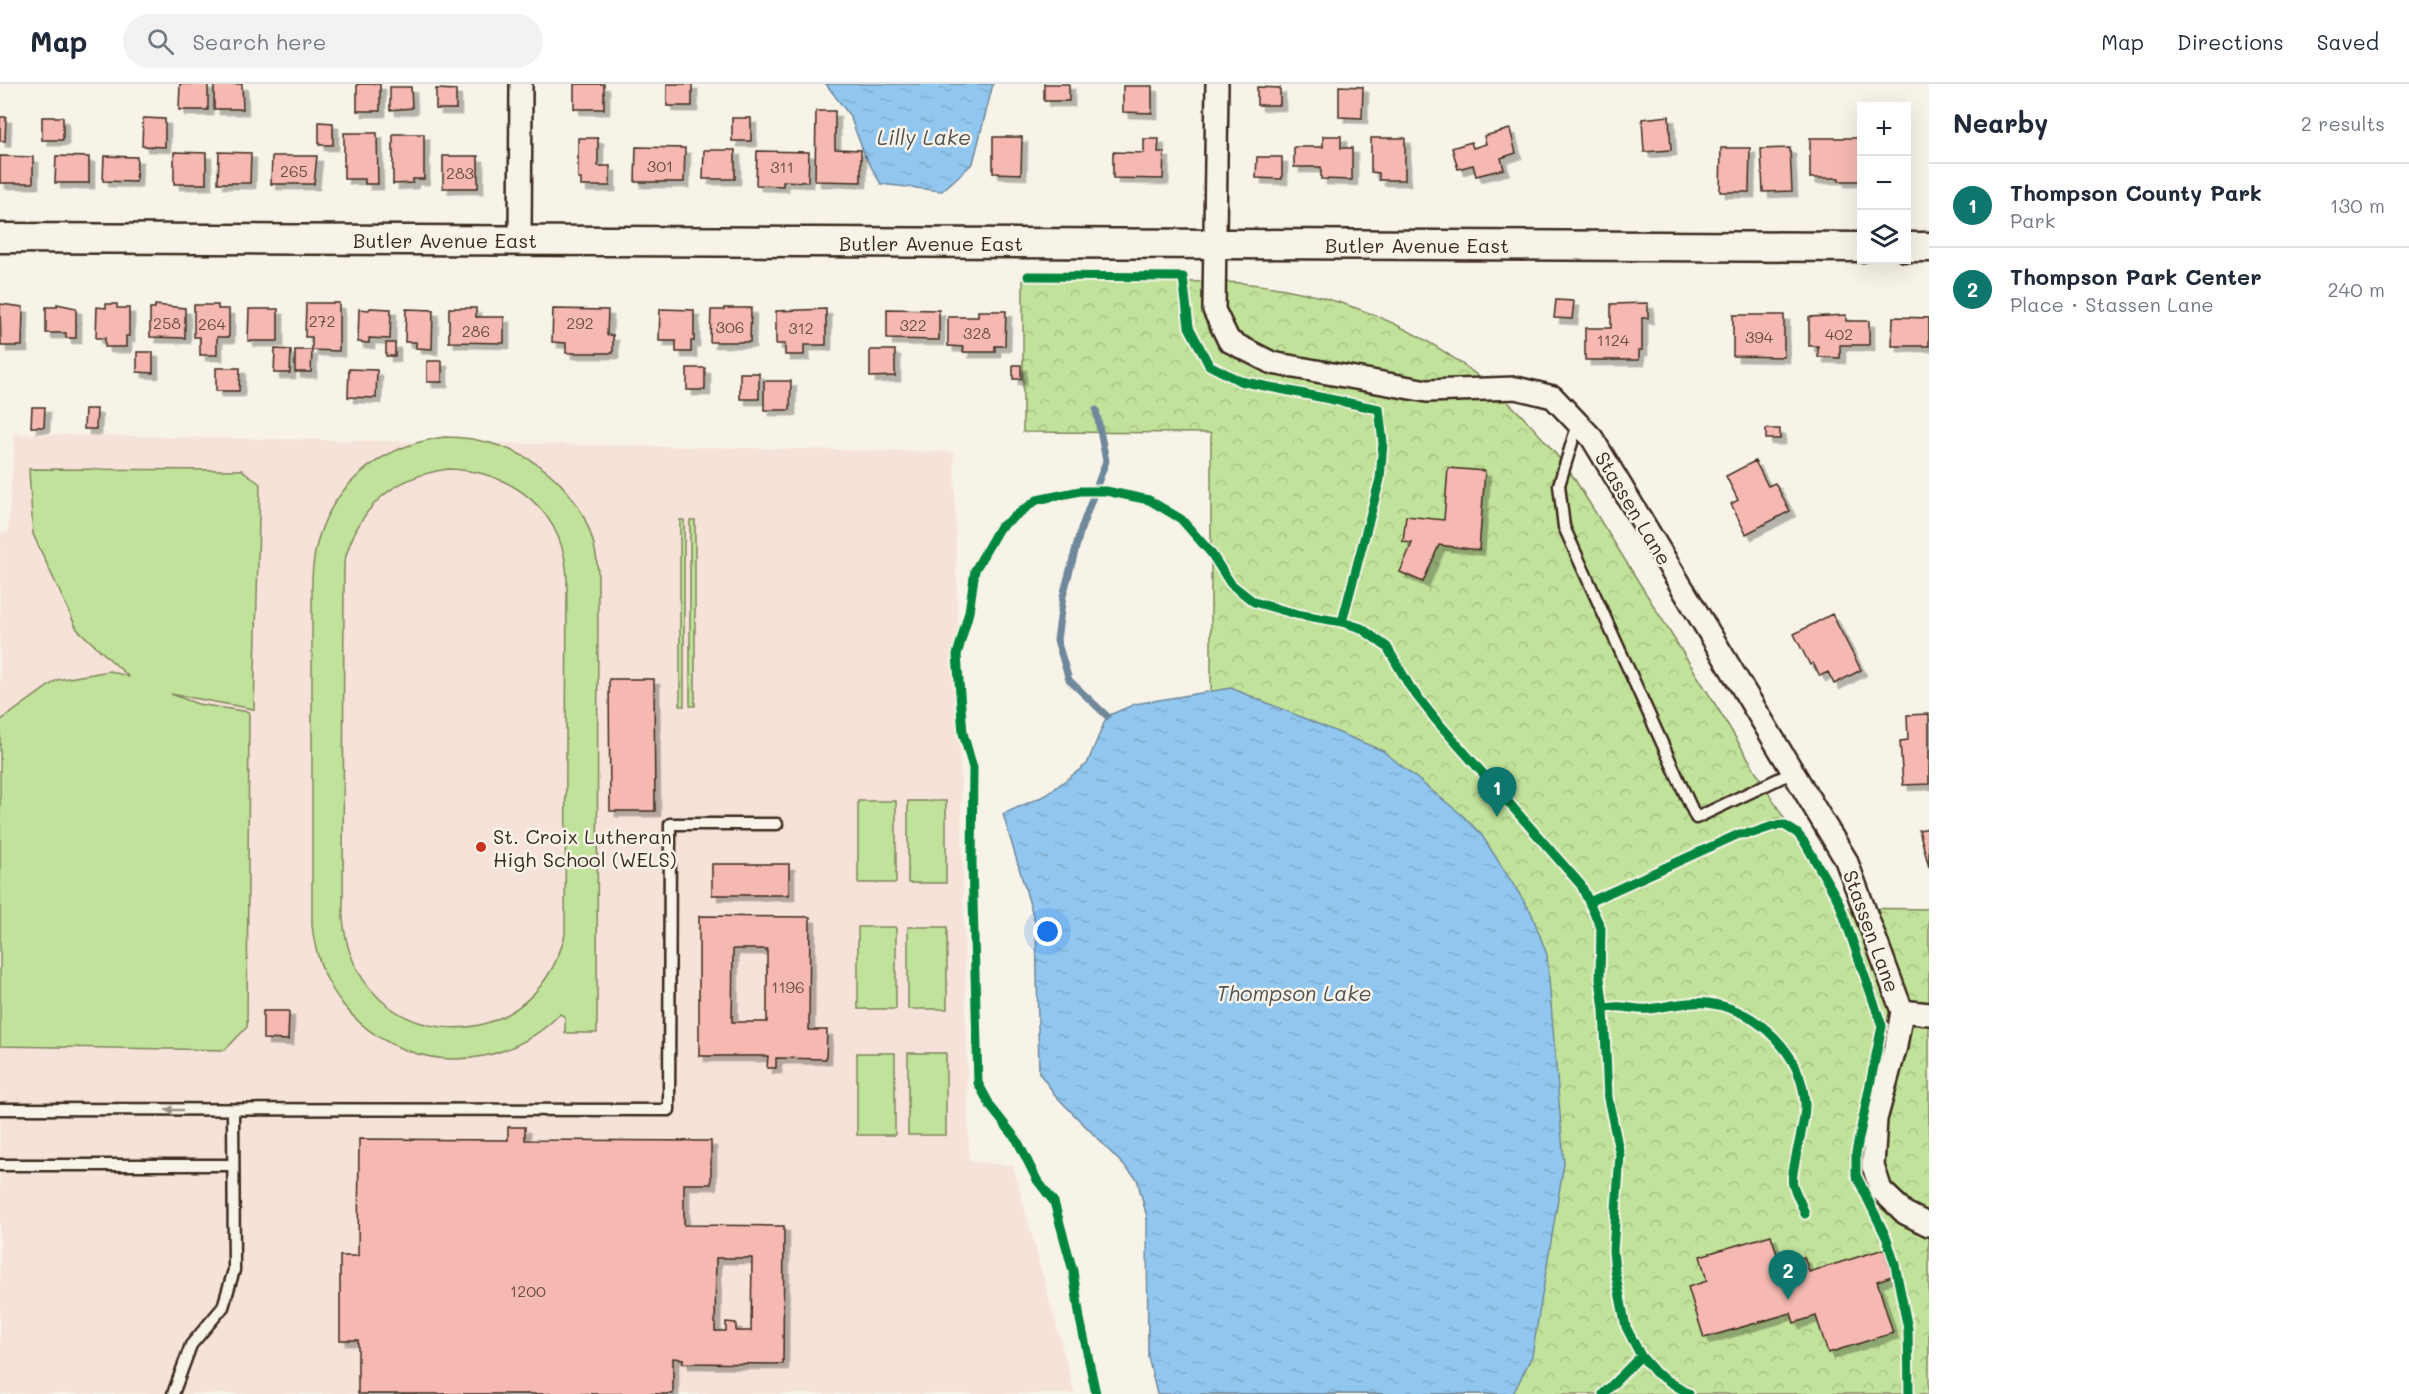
<!DOCTYPE html>
<meta charset="utf-8">
<style>
body{margin:0;font-family:Mali,sans-serif;background:#f2f2f3;color:#1f2937}
.controls{position:absolute;right:18px;top:18px;display:grid;overflow:hidden;border-radius:0px;box-shadow:0 6px 24px #0002}
.controls button{width:54px;height:54px;display:grid;place-items:center;padding:0;border:0;border-bottom:2px solid #e0e1e3;background:#fff;color:#1f2937;font:30px sans-serif}
.you{position:absolute;left:1048px;top:848px;width:21px;height:21px;margin:-15px;border:4px solid #fff;border-radius:50%;background:#1a73e8;box-shadow:0 0 0 9px #1a73e833}
.badge{display:grid;place-items:center;width:39px;height:39px;border-radius:50%;background:#0f766e;color:#fff;font-size:20px;font-weight:700}
.pin{position:absolute;translate:-50% -50px;filter:drop-shadow(0 2px 3px #0008)}
.pin::after{content:'';position:absolute;top:32px;width:21px;height:18px;background:inherit;clip-path:polygon(0 0,100% 0,50% 100%)}
.list{margin:0;padding:0;list-style:none}
h2{display:flex;justify-content:space-between;align-items:center;height:78px;margin:0;padding:0 24px;font-size:26px}
h2 small{font-size:20px;font-weight:400;color:#747a83}
.list li{display:grid;grid-template-columns:39px 1fr auto;gap:18px;align-items:center;box-sizing:border-box;height:84px;padding:0 24px;border-top:2px solid #e0e1e3}
.list b{display:block;font-size:22px;white-space:nowrap}
.list p{margin:0;font-size:20px;white-space:nowrap;color:#747a83}
.list em{font-size:20px;font-style:normal;color:#747a83}
.icon{flex:none;width:33px;height:33px;fill:none;stroke:currentColor;stroke-width:2;stroke-linecap:round;stroke-linejoin:round}
.map{position:relative;flex:none;width:1929px;height:1310px;overflow:hidden}
header{display:flex;align-items:center;gap:36px;box-sizing:border-box;height:84px;padding:0 30px;background:#fff;border-bottom:2px solid #e0e1e3}
header strong{font-size:28px}
nav{display:flex;gap:33px;margin-inline-start:auto;font-size:21px}
.search{width:420px;height:54px;background:#f2f2f3;display:flex;align-items:center;gap:15px;box-sizing:border-box;padding:0 21px;border-radius:33px;color:#747a83;font-size:22px}
main{display:flex}
aside{flex:1;background:#fff}
.map>svg:first-child{display:block}
</style>
<header>
<strong>Map</strong>
<div class="search"><svg class="icon" aria-label="search" viewBox="0 0 24 24"><circle cx="10" cy="10" r="6"/><path d="M15 15l6 6"/></svg>Search here</div>
<nav><a>Map</a><a>Directions</a><a>Saved</a></nav>
</header>
<main>
<div class="map">
<svg width="1929" height="1310" viewBox="0 0 1929 1310">
<defs>
<pattern id="forest-crowns" width="20" height="18" patternUnits="userSpaceOnUse" patternTransform="scale(1.5)"><rect width="20" height="18" fill="#c1e29a"/><path d="M2 6a3 3 0 1 1 6 0M12 15a3 3 0 1 1 6 0" fill="none" stroke="#a7c284"/></pattern>
<pattern id="water-ripples" width="26" height="14" patternUnits="userSpaceOnUse" patternTransform="scale(1.5)"><rect width="26" height="14" fill="#91c7ef"/><path d="M2 4q2-2 4 0t4 0M15 11q2-2 4 0t4 0" fill="none" stroke="#7eabcc"/></pattern>
<filter id="shadow"><feDropShadow dx="5.5" dy="5.5" stdDeviation="0" flood-color="#0004"/></filter>
</defs>
<rect width="100%" height="100%" fill="#f7f3e8"/>
<filter id="ink" filterUnits="userSpaceOnUse"><feTurbulence type="fractalNoise" baseFrequency=".0167" numOctaves="2"/><feDisplacementMap in="SourceGraphic" scale="12" xChannelSelector="R" yChannelSelector="G"/><feConvolveMatrix kernelMatrix="1 2 1 2 8 2 1 2 1" color-interpolation-filters="sRGB"/></filter>
<g filter="url(#ink)">
<path fill="#f6e2d8" d="M 15,350 L 954,368 L 969,1077 L 1013,1082 L 1075,1310 L 0,1310 L 0,449 L 8,448 Z"/>
<path fill="url(#forest-crowns)" stroke="#7e865c" stroke-width="1.5" d="M 1023,196 C 1071,197 1120,197 1168,198 C 1192,198 1217,197 1241,199 C 1381,212 1490,279 1572,391 L 1728,641 L 1838,824 L 1929,825 L 1929,1310 L 1211,1310 L 1211,349 L 1023,348 Z"/>
<path fill="#c1e29a" stroke="#7e865c" stroke-width="1.5" fill-rule="evenodd" d="M 444,353 C 524,353 594,405 598,489 L 597,949 L 565,949 L 565,933 L 560,930 C 470,1020 324,967 312,841 L 312,495 C 315,416 368,364 444,353 ZM 448,385 C 513,387 565,427 567,496 L 565,851 C 531,984 354,970 343,834 L 344,479 C 358,423 392,393 448,385 Z
M 29,385 L 242,386 L 260,400 L 254,625 L 171,610 L 198,620 L 249,628 L 247,943 L 225,966 L 0,962 L 0,637 L 57,596 L 110,587 L 129,593 L 77,545 L 33,450 Z
M 680,436 L 684,436 L 684,622 L 680,622 Z
M 690,436 L 695,436 L 695,622 L 690,622 Z
M 858,717 L 896,717 L 896,799 L 858,799 Z
M 908,717 L 946,717 L 946,799 L 908,799 Z
M 858,843 L 896,843 L 896,925 L 858,925 Z
M 908,843 L 947,843 L 947,925 L 908,925 Z
M 857,969 L 895,969 L 895,1051 L 857,1051 Z
M 908,969 L 946,969 L 946,1051 L 908,1051 Z"/>
<path fill="url(#water-ripples)" stroke="#6f889b" stroke-width="1.5" d="M 826,0 L 993,0 L 973,79 L 942,107 L 881,100 L 865,72 L 850,32 Z
M 1231,604 L 1383,667 L 1462,731 L 1481,750 L 1531,828 L 1547,871 L 1564,1079 L 1532,1272 L 1513,1310 L 1157,1310 L 1148,1273 L 1147,1133 L 1137,1095 L 1056,1012 L 1039,989 L 1036,841 L 1003,730 L 1046,711 L 1087,680 L 1107,632 L 1135,620 Z"/>
<g fill="none" stroke-linecap="round" stroke-linejoin="round">
<path stroke="#6f889b" stroke-width="7" d="M 1096,326 L 1106,377 L 1081,445 L 1063,512 L 1057,556 L 1069,596 L 1107,632"/>
</g>
<path fill="#f5b9b1" stroke="#3b2a1e" stroke-width="1.5" fill-rule="evenodd" filter="url(#shadow)" d="M 180,0 L 208,0 L 208,26 L 179,26 Z
M 214,0 L 242,0 L 243,25 L 214,25 Z
M 357,0 L 380,0 L 380,27 L 357,27 Z
M 574,0 L 604,0 L 604,25 L 574,25 Z
M 667,0 L 692,0 L 692,22 L 667,22 Z
M 1044,0 L 1069,0 L 1069,17 L 1044,17 Z
M 1123,2 L 1152,2 L 1152,29 L 1123,28 Z
M 1339,2 L 1363,3 L 1362,34 L 1339,33 Z
M 390,3 L 411,3 L 412,24 L 390,26 Z
M 1257,3 L 1280,4 L 1280,21 L 1257,21 Z
M 436,5 L 456,6 L 456,25 L 436,25 Z
M 816,27 L 835,27 L 835,65 L 861,66 L 861,98 L 815,97 Z
M 1669,32 L 1671,66 L 1644,68 L 1642,35 Z
M 0,33 L 6,33 L 5,57 L 0,57 Z
M 42,33 L 63,33 L 63,56 L 42,56 Z
M 143,34 L 165,35 L 165,63 L 142,62 Z
M 732,34 L 751,34 L 751,57 L 732,57 Z
M 319,38 L 333,39 L 333,61 L 319,61 Z
M 1510,45 L 1516,69 L 1501,74 L 1504,85 L 1476,92 L 1473,81 L 1458,85 L 1452,64 L 1471,58 L 1473,64 L 1486,60 L 1484,52 Z
M 344,49 L 377,49 L 378,100 L 365,100 L 365,95 L 344,95 Z
M 393,50 L 424,50 L 424,95 L 413,95 L 413,99 L 393,100 Z
M 1323,52 L 1341,52 L 1341,64 L 1352,64 L 1352,96 L 1321,95 L 1321,83 L 1294,83 L 1294,63 L 1323,63 Z
M 993,53 L 1022,53 L 1021,90 L 993,89 Z
M 578,54 L 598,54 L 598,82 L 610,82 L 610,102 L 581,102 L 581,95 L 578,95 Z
M 1371,54 L 1405,54 L 1405,96 L 1379,96 L 1379,89 L 1371,88 Z
M 1810,54 L 1862,54 L 1862,97 L 1839,97 L 1839,94 L 1810,94 Z
M 1144,55 L 1159,55 L 1158,68 L 1164,68 L 1163,95 L 1113,94 L 1113,68 L 1144,69 Z
M 636,63 L 685,64 L 684,98 L 635,98 Z
M 1721,64 L 1750,64 L 1749,108 L 1720,108 Z
M 1790,64 L 1792,107 L 1763,108 L 1761,65 Z
M 704,66 L 735,66 L 735,95 L 703,95 Z
M 757,67 L 809,68 L 808,98 L 783,97 L 783,102 L 756,101 Z
M 174,68 L 206,69 L 206,100 L 174,100 Z
M 219,68 L 251,69 L 250,99 L 218,99 Z
M 0,72 L 33,73 L 33,99 L 0,99 Z
M 56,72 L 89,73 L 89,99 L 55,99 Z
M 104,72 L 137,73 L 136,98 L 103,97 Z
M 272,72 L 317,72 L 314,100 L 271,100 Z
M 443,72 L 478,72 L 478,104 L 443,104 Z
M 1257,73 L 1282,73 L 1282,95 L 1256,94 Z
M 1556,216 L 1574,217 L 1572,235 L 1554,234 Z
M 306,219 L 339,219 L 339,267 L 312,266 L 312,253 L 305,253 Z
M 1648,219 L 1648,234 L 1642,234 L 1642,266 L 1639,266 L 1639,276 L 1585,276 L 1585,244 L 1611,244 L 1611,220 Z
M 0,220 L 23,223 L 22,262 L 1,262 Z
M 57,220 L 76,224 L 76,254 L 66,254 L 66,249 L 46,249 L 46,223 L 57,223 Z
M 106,220 L 117,220 L 117,224 L 129,224 L 129,252 L 126,252 L 126,263 L 105,263 L 105,254 L 96,254 L 97,223 L 106,224 Z
M 155,221 L 185,224 L 185,254 L 150,253 L 150,224 L 155,224 Z
M 194,221 L 218,221 L 218,225 L 229,225 L 229,253 L 217,253 L 217,271 L 200,271 L 200,253 L 194,253 Z
M 370,224 L 391,225 L 390,255 L 369,254 L 369,259 L 358,258 L 359,225 L 369,226 Z
M 449,224 L 476,224 L 476,233 L 504,233 L 504,259 L 449,258 Z
M 724,224 L 751,224 L 750,258 L 710,258 L 711,226 L 724,226 Z
M 249,225 L 278,225 L 278,257 L 248,257 Z
M 406,225 L 433,226 L 432,265 L 416,264 L 416,258 L 405,258 Z
M 553,225 L 608,226 L 607,251 L 613,251 L 613,269 L 566,269 L 566,259 L 552,258 Z
M 660,225 L 694,226 L 694,257 L 691,257 L 691,268 L 676,268 L 676,257 L 659,257 Z
M 826,225 L 826,261 L 804,261 L 804,271 L 785,271 L 785,260 L 776,260 L 776,227 Z
M 887,225 L 939,226 L 939,256 L 887,255 Z
M 978,227 L 1006,227 L 1005,262 L 995,262 L 995,268 L 963,268 L 964,263 L 948,262 L 948,233 L 978,233 Z
M 1733,231 L 1784,231 L 1784,273 L 1733,272 Z
M 1846,231 L 1846,237 L 1869,237 L 1869,261 L 1840,261 L 1840,274 L 1818,273 L 1818,262 L 1809,262 L 1809,233 Z
M 1893,233 L 1929,234 L 1929,262 L 1892,262 Z
M 386,259 L 395,259 L 395,272 L 386,272 Z
M 275,265 L 291,266 L 290,289 L 274,289 Z
M 295,266 L 312,266 L 311,288 L 295,288 Z
M 870,266 L 895,266 L 895,292 L 870,293 Z
M 137,268 L 153,268 L 153,289 L 137,288 Z
M 427,277 L 442,277 L 442,298 L 427,298 Z
M 1013,281 L 1021,281 L 1021,295 L 1013,295 Z
M 216,284 L 240,284 L 239,307 L 216,307 Z
M 687,284 L 705,284 L 705,306 L 687,306 Z
M 349,285 L 377,286 L 376,314 L 348,313 Z
M 740,289 L 759,289 L 759,315 L 740,315 Z
M 764,297 L 791,297 L 790,326 L 764,326 Z
M 32,323 L 45,323 L 44,343 L 31,343 Z
M 85,325 L 97,325 L 96,345 L 84,345 Z
M 1766,345 L 1780,345 L 1780,355 L 1766,355 Z
M 1755,377 L 1768,402 L 1775,399 L 1790,427 L 1746,450 L 1731,420 L 1738,416 L 1726,392 Z
M 1448,384 L 1485,387 L 1479,466 L 1439,461 L 1423,498 L 1400,488 L 1412,459 L 1403,458 L 1406,432 L 1444,436 Z
M 1832,530 L 1861,586 L 1834,600 L 1828,588 L 1820,592 L 1813,579 L 1810,581 L 1794,550 Z
M 609,595 L 654,595 L 655,727 L 610,727 Z
M 1929,630 L 1929,700 L 1903,701 L 1900,657 L 1908,656 L 1907,631 Z
M 1929,744 L 1929,783 L 1919,746 Z
M 712,780 L 789,780 L 789,811 L 712,811 Z
M 699,832 L 810,833 L 809,946 L 827,946 L 826,975 L 776,974 L 776,984 L 767,984 L 768,972 L 699,972 ZM 733,865 L 767,865 L 767,938 L 732,938 Z
M 263,927 L 289,927 L 288,956 L 263,955 Z
M 508,1043 L 525,1043 L 525,1056 L 711,1057 L 711,1100 L 684,1100 L 684,1141 L 784,1142 L 783,1280 L 683,1279 L 683,1275 L 673,1274 L 673,1310 L 358,1310 L 358,1256 L 340,1256 L 340,1172 L 358,1172 L 359,1055 L 508,1056 ZM 716,1174 L 752,1174 L 751,1247 L 736,1247 L 736,1239 L 726,1238 L 726,1247 L 715,1247 Z
M 1771,1151 L 1780,1180 L 1804,1173 L 1809,1188 L 1884,1165 L 1892,1192 L 1877,1197 L 1893,1249 L 1828,1269 L 1816,1232 L 1794,1239 L 1791,1229 L 1704,1254 L 1688,1203 L 1707,1197 L 1700,1172 Z"/>
<g fill="none" stroke-linecap="round" stroke-linejoin="round">
<defs>
<path id="lane" d="M 1578,339 L 1559,401 L 1564,443 L 1696,734 L 1793,688
M 0,1025 L 669,1026 L 670,740 L 777,740
M 0,1081 L 233,1081
M 173,1310 L 191,1261 L 223,1223 L 234,1186 L 233,1026"/>
<path id="street" d="M 1217,0 L 1214,226 L 1229,257 L 1272,279 L 1427,307 L 1516,304 L 1553,313 L 1592,354 L 1846,776 L 1902,927 L 1896,962 L 1876,1035 L 1873,1082 L 1881,1106 L 1905,1129 L 1929,1141
M 520,156 L 521,0
M 1902,927 L 1929,930"/>
<path id="secondary" d="M 0,154 L 1862,163
M 1906,163 L 1929,163"/>
</defs>
<use href="#lane" stroke="#3b2a1e" stroke-width="15"/>
<use href="#street" stroke="#3b2a1e" stroke-width="26"/>
<use href="#secondary" stroke="#3b2a1e" stroke-width="33"/>
<use href="#lane" stroke="#f7f3e8" stroke-width="10"/>
<use href="#street" stroke="#f7f3e8" stroke-width="21"/>
<use href="#secondary" stroke="#f7f3e8" stroke-width="28"/>
<defs>
<path id="cycleway" d="M 1028,192 L 1183,193 L 1189,243 L 1209,281 L 1240,297 L 1379,325 L 1383,359 L 1380,395 L 1342,538 L 1296,530 L 1254,518 L 1231,500 L 1211,469 L 1181,435 L 1149,416 L 1106,407 L 1080,407 L 1037,416 L 999,444 L 975,486 L 969,528 L 957,571 L 963,649 L 973,684 L 972,779 L 978,999 L 991,1023 L 1017,1056 L 1037,1096 L 1054,1118 L 1073,1187 L 1080,1235 L 1096,1310
M 1342,538 L 1361,544 L 1387,563 L 1410,603 L 1435,635 L 1581,801 L 1601,844 L 1600,895 L 1604,925 L 1608,1014 L 1620,1071 L 1613,1166 L 1615,1187 L 1626,1243 L 1641,1272
M 1589,818 L 1739,750 L 1753,749 L 1773,742 L 1784,741 L 1797,749 L 1805,759 L 1839,818 L 1882,942 L 1856,1069 L 1856,1091 L 1887,1155 L 1895,1181 L 1908,1245 L 1909,1310
M 1604,925 C 1620,919 1634,927 1649,925 C 1669,922 1688,917 1708,919 C 1758,926 1802,969 1805,1020 C 1806,1041 1789,1089 1793,1101 C 1796,1111 1802,1120 1805,1130
M 1603,1310 L 1641,1272 L 1656,1289 L 1689,1310"/>
</defs>
<use href="#cycleway" stroke="#f7f3e8" stroke-width="13"/>
<use href="#cycleway" stroke="#00873e" stroke-width="9"/>
</g>
<defs><path id="oneway-solid" d="M-6-.8H1V-3.2L6.5 0L1 3.2V.8H-6Z" transform="scale(1.5)"/></defs>
<use fill="#998e83" href="#oneway-solid" transform="translate(174 1026) rotate(-180)"/>
</g>
<circle fill="#c8321e" stroke="#f7f3e8" stroke-width="2" cx="481" cy="763" r="6"/>
<g text-anchor="middle" dominant-baseline="central" stroke-width="5" stroke-linejoin="round" paint-order="stroke">
<g font-size="16" fill="#6a4e43">
<text x="660" y="81">301</text>
<text x="782" y="82">311</text>
<text x="294" y="86">265</text>
<text x="460" y="88">283</text>
<text x="322" y="236">272</text>
<text x="167" y="238">258</text>
<text x="580" y="238">292</text>
<text x="212" y="239">264</text>
<text x="913" y="240">322</text>
<text x="730" y="242">306</text>
<text x="801" y="243">312</text>
<text x="476" y="246">286</text>
<text x="977" y="248">328</text>
<text x="1839" y="249">402</text>
<text x="1759" y="252">394</text>
<text x="1613" y="255">1124</text>
<text x="788" y="902">1196</text>
<text x="528" y="1206">1200</text>
</g>
<g font-size="20" fill="#3b2a1e" stroke="#f7f3e8">
<text x="445" y="156">Butler Avenue East</text>
<text x="931" y="159">Butler Avenue East</text>
<text x="1417" y="161">Butler Avenue East</text>
<text transform="translate(1634 424) rotate(59)">Stassen Lane</text>
<text transform="translate(1872 847) rotate(70)">Stassen Lane</text>
</g>
<g font-size="20" fill="#3b2a1e" stroke="#f7f3e8" text-anchor="start">
<text x="493" y="752">St. Croix Lutheran<tspan x="493" dy="23">High School (WELS)</tspan></text>
</g>
<g font-size="21" font-style="italic" fill="#505152" stroke="#f7f3e8">
<text x="924" y="52">Lilly Lake</text>
<text x="1294" y="908">Thompson Lake</text>
</g>
</g>
</svg>
<div class="controls">
<button>+</button>
<button>−</button>
<button><svg class="icon" aria-label="layers" viewBox="0 0 24 24"><path d="M12 4l9 5-9 5-9-5zM3 14l9 5 9-5"/></svg></button>
</div>
<div class="you"></div>
<div class="pin badge" style="left:1497px;top:733px">1</div>
<div class="pin badge" style="left:1788px;top:1216px">2</div>
</div>
<aside>
<h2>Nearby<small>2 results</small></h2>
<ul class="list">
<li><span class="badge">1</span><div><b>Thompson County Park</b><p>Park</p></div><em>130 m</em></li>
<li><span class="badge">2</span><div><b>Thompson Park Center</b><p>Place · Stassen Lane</p></div><em>240 m</em></li>
</ul>
</aside>
</main>
